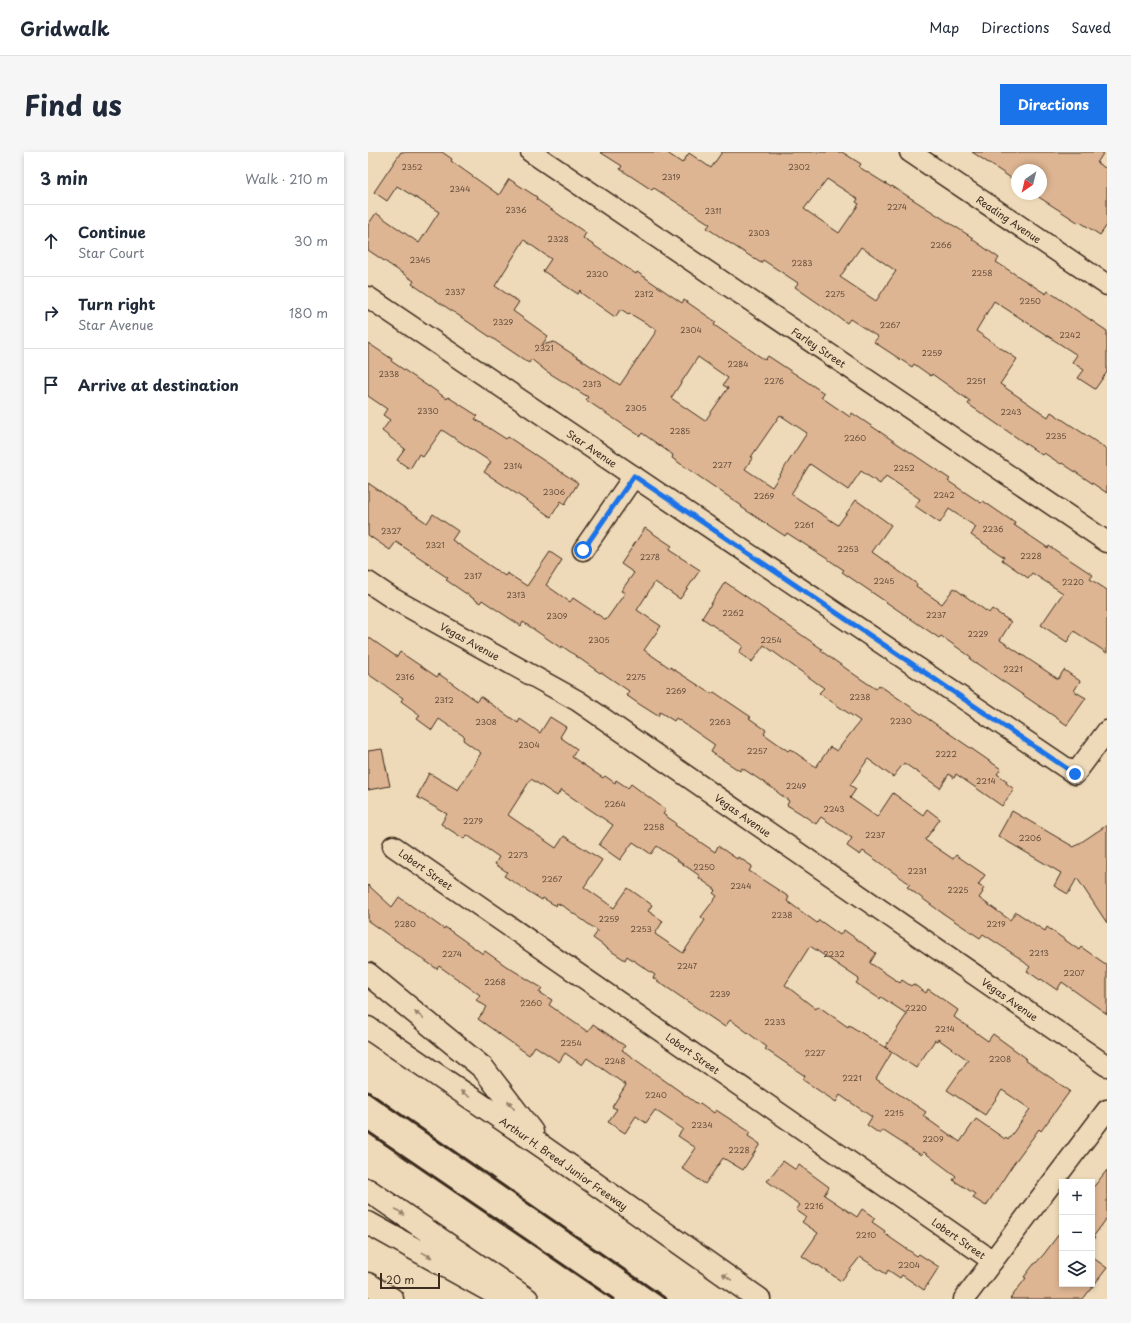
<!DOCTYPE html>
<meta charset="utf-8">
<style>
body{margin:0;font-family:"Playpen Sans",sans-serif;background:#f6f6f7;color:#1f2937}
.controls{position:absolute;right:12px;bottom:12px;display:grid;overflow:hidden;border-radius:0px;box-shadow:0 2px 6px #0003}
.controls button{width:36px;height:36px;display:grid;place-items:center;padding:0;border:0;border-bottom:1px solid #e0e1e3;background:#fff;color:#1f2937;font:20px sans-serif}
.compass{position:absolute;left:643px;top:12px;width:36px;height:36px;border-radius:50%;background:#fff;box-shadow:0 2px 6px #0003;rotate:215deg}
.scale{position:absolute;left:12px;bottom:10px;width:60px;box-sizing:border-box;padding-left:4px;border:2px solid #3b2a1e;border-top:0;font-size:11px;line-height:14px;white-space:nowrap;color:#3b2a1e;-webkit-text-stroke:3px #eedab8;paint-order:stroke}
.stop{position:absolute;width:12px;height:12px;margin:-9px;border:3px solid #1a73e8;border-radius:50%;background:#fff}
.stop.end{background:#1a73e8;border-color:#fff;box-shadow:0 1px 4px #0008}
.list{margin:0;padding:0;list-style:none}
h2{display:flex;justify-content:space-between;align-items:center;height:52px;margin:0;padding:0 16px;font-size:17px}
h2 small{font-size:13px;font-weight:400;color:#747a83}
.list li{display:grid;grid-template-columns:26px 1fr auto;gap:12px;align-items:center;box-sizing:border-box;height:72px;padding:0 16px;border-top:1px solid #e0e1e3}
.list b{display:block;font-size:15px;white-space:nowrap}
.list p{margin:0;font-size:13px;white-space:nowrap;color:#747a83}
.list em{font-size:13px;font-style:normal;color:#747a83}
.icon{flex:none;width:22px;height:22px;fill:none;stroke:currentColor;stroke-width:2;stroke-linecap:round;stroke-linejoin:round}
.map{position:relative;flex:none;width:739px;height:1147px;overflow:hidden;border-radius:0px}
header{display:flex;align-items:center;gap:24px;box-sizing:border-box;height:56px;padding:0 20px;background:#fff;border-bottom:1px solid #e0e1e3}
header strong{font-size:19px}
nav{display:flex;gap:22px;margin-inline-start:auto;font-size:14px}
.intro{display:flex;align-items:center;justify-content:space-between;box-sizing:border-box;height:96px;padding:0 24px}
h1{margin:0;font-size:28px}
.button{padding:10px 18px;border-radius:0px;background:#1a73e8;color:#fff;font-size:14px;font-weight:700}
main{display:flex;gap:24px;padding:0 24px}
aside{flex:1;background:#fff;border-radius:0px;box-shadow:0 2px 6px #0003}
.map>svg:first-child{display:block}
</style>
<header>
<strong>Gridwalk</strong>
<nav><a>Map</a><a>Directions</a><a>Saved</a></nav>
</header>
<div class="intro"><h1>Find us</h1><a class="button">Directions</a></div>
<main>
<aside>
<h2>3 min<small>Walk · 210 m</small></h2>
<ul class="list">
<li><svg class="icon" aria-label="ahead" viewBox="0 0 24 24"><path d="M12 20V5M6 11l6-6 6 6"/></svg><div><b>Continue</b><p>Star Court</p></div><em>30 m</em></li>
<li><svg class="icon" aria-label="right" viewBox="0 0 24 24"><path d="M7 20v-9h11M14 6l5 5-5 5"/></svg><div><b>Turn right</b><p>Star Avenue</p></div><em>180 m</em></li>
<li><svg class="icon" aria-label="arrive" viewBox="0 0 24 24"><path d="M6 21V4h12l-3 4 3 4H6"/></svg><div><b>Arrive at destination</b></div></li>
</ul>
</aside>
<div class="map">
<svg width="739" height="1147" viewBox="0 0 739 1147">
<rect width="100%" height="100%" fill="#eedab8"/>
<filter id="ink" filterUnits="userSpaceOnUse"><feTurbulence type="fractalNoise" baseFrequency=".025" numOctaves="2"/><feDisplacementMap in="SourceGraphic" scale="8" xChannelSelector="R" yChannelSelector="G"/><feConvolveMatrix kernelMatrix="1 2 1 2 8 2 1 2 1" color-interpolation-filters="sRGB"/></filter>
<g filter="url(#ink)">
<path fill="#deb592" stroke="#3b2a1e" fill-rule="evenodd" d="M 33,0 L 74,0 L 84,7 L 83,9 L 131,43 L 141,27 L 169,45 L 168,47 L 218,81 L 215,86 L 268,122 L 269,120 L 314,151 L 316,148 L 348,170 L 346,173 L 397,208 L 400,204 L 456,241 L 453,245 L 482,265 L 484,261 L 582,327 L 580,329 L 613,351 L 615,349 L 647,371 L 646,373 L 680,396 L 681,394 L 725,423 L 722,427 L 739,438 L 739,501 L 706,479 L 699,490 L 673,473 L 695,441 L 664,421 L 660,426 L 634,408 L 636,405 L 603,383 L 608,375 L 581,357 L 572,371 L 547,354 L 552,347 L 518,324 L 512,332 L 493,319 L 480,338 L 442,312 L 423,342 L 470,373 L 488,348 L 523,373 L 504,400 L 549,432 L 548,434 L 574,452 L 586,436 L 621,461 L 624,457 L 643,470 L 632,488 L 690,527 L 696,518 L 712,529 L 706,539 L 718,546 L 699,573 L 602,507 L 603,505 L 573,484 L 571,486 L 474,420 L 476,418 L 461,408 L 419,381 L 417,384 L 373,355 L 374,354 L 304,306 L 305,303 L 274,281 L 272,284 L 218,248 L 220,245 L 178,219 L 163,207 L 161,211 L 44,132 L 46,129 L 0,98 L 0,73 L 8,61 L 51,91 L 71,60 L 29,34 L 19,49 L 6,40 ZM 156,88 L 183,107 L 175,119 L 210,142 L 212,138 L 213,141 L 247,165 L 253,157 L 260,162 L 261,161 L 289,178 L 252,233 L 186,190 L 174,193 L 180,184 L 145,159 L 151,150 L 127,134 ZM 330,205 L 360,226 L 355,233 L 360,236 L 337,269 L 303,246 ZM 412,263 L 439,281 L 404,335 L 377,317 L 385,305 L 383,305 Z
M 232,0 L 298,0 L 314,11 L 321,1 L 343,16 L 354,0 L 474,0 L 493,12 L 491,15 L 523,35 L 524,34 L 605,86 L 604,87 L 631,106 L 628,110 L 678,142 L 680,139 L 739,179 L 739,220 L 727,237 L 710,226 L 716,218 L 704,210 L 709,203 L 626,149 L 608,179 L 649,207 L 632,232 L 680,265 L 683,260 L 739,297 L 739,341 L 694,311 L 693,312 L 676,301 L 674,303 L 600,252 L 602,249 L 564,222 L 563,224 L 546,212 L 544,215 L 506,190 L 510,185 L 482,167 L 479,171 L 427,135 L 430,131 L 395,108 L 393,111 L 360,90 L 339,76 L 342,72 L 286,36 L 284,38 L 252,17 L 254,14 ZM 459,27 L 490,47 L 488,50 L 491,52 L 471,81 L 436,57 ZM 493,95 L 528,119 L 508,149 L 472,125 Z
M 604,0 L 736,0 L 729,11 L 739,17 L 739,73 L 732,83 L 712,70 L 711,71 L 666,42 L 673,42 L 673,18 L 649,18 L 649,30 Z
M 0,191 L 24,207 L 23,209 L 61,235 L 61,234 L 79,247 L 80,245 L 110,264 L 107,267 L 138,287 L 140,285 L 210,331 L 197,352 L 193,349 L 183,365 L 116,320 L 123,310 L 74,278 L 55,305 L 51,302 L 42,317 L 29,308 L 37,297 L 14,279 L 22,268 L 15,263 L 19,257 L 0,244 Z
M 0,331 L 59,371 L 65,362 L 90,379 L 84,388 L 137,424 L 139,421 L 159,434 L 182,400 L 194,408 L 178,433 L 202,450 L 205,446 L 238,468 L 257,441 L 253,439 L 266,421 L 253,412 L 277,376 L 304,394 L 301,398 L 332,418 L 312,447 L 287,430 L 269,458 L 293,474 L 276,498 L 302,516 L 302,515 L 344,542 L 346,540 L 383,565 L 381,566 L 398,578 L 396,582 L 420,599 L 422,597 L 448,615 L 462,595 L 469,599 L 492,569 L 451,541 L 456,536 L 396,493 L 384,510 L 371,501 L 375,494 L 334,466 L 357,430 L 454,497 L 453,499 L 490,525 L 508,537 L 511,533 L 633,617 L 629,622 L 639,629 L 638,631 L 646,637 L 634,654 L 588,622 L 586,626 L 581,622 L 572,636 L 536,611 L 525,625 L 500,607 L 482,633 L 488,637 L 482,646 L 509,665 L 525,641 L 555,663 L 559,657 L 572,667 L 557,688 L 585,707 L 588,703 L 617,723 L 610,733 L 616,736 L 614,739 L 615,740 L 611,746 L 642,768 L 648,760 L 677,779 L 679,775 L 711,798 L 713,795 L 739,813 L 739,862 L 694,830 L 689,838 L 673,827 L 672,828 L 659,819 L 662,815 L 650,805 L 615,782 L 612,786 L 570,758 L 539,735 L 542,732 L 495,699 L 492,703 L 479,694 L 484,686 L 453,665 L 448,672 L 432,661 L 419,653 L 421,649 L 409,640 L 409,639 L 374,616 L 372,619 L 343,600 L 347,593 L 308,566 L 306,569 L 292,560 L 290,564 L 271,552 L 258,543 L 261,539 L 233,520 L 232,521 L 194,494 L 193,496 L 155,470 L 153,474 L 114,448 L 112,451 L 78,428 L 80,426 L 62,414 L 63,413 L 28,390 L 22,398 L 0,383 Z
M 0,485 L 29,505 L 32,500 L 69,525 L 71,522 L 109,549 L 112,544 L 150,571 L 152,567 L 172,581 L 182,565 L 198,575 L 192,585 L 209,597 L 204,605 L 235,626 L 237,624 L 247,631 L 248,628 L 260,636 L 263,632 L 298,658 L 295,662 L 308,671 L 307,673 L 347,700 L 350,694 L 369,707 L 370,705 L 384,714 L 381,719 L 421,745 L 419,749 L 449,771 L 451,768 L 472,783 L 476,778 L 508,801 L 502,811 L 532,831 L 534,828 L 543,834 L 545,832 L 558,841 L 560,837 L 590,858 L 586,865 L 620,889 L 625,882 L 658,906 L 657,908 L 702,939 L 673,979 L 671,977 L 644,1014 L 618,1054 L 605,1046 L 607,1042 L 585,1028 L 588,1024 L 556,1000 L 553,1003 L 514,978 L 512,982 L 499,973 L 504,965 L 472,943 L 468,950 L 435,928 L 437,924 L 397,897 L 399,895 L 368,872 L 362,868 L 357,875 L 285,826 L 287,823 L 259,804 L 257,808 L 243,799 L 225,786 L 230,779 L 198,756 L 189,751 L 188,754 L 175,746 L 174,748 L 136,724 L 139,720 L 127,712 L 131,705 L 99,683 L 96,687 L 73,672 L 79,662 L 49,645 L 61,621 L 90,638 L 113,601 L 95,588 L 97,585 L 71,567 L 64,578 L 49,567 L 52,563 L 33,549 L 35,546 L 0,522 ZM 163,627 L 189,644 L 193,638 L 245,673 L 231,693 L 252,708 L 265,690 L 283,702 L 289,694 L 332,724 L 331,726 L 348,738 L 345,741 L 349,744 L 333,765 L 337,768 L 315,801 L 287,782 L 295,769 L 280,759 L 284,753 L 260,736 L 246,756 L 216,735 L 234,708 L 196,684 L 188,696 L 140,663 ZM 442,794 L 491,827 L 488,831 L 512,847 L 513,845 L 539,862 L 517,895 L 548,916 L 567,888 L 569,889 L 570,887 L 600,908 L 579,938 L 617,963 L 634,938 L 662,957 L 640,988 L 638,986 L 637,987 L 608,967 L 592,990 L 555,964 L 558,960 L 508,927 L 524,900 L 481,873 L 480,875 L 450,854 L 448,857 L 417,833 Z
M 14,597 L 22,634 L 0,638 L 0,599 Z
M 644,659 L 706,695 L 739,673 L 739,771 L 709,726 L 700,742 L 686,734 L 693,721 L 630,684 Z
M 0,733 L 24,755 L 31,745 L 76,777 L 77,775 L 115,802 L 117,799 L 138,814 L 174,836 L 171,840 L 184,848 L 181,853 L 220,880 L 225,872 L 257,894 L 254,898 L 331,953 L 332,951 L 346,961 L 348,958 L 382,980 L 380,984 L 392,992 L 375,1018 L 355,1006 L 337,1032 L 314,1016 L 328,996 L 310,984 L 315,977 L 287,958 L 278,971 L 268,964 L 257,981 L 240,970 L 249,957 L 244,955 L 258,933 L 219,906 L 214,913 L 197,901 L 191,910 L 167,894 L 161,903 L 110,867 L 119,855 L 108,848 L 112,843 L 71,814 L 69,817 L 0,769 Z
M 415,1009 L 428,1018 L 431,1013 L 461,1035 L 456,1043 L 489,1065 L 494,1057 L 507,1066 L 504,1070 L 517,1079 L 516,1081 L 524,1087 L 549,1104 L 551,1102 L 571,1115 L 556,1138 L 534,1123 L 532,1126 L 520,1118 L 518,1122 L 492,1105 L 473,1129 L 450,1113 L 449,1114 L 434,1104 L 450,1081 L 434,1070 L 438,1065 L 428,1058 L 432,1053 L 399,1029 Z
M 739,1018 L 739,1066 L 725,1085 L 727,1086 L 724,1090 L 724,1037 Z
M 694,1078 L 694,1132 L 724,1132 L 724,1105 L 739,1116 L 715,1147 L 642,1147 L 658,1126 L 656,1125 L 666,1112 L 667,1112 L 676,1102 Z"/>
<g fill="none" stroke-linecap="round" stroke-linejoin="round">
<defs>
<path id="minor" d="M 163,0 L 739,390
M 542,0 L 739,133
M 0,145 L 707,622 L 739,579
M 215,398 L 266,324
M 0,430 L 24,446 L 210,549 L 739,914
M 25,694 L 625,1109
M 596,1147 L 739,958"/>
<path id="tertiary" d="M 0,1132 L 24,1147"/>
<path id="motorway" d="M 0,822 L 115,916 L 164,980
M 0,876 L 175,995 L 391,1147
M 0,1038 L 159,1147
M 0,1071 L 135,1146"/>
</defs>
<use href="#minor" stroke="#3b2a1e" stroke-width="23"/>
<use href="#tertiary" stroke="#3b2a1e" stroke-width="25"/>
<use href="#motorway" stroke="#3b2a1e" stroke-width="25"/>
<use href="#minor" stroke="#eedab8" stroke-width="20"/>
<use href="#tertiary" stroke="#eedab8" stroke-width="22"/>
<use href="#motorway" stroke="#eedab8" stroke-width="22"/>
<path stroke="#3b2a1e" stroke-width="3" d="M 0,940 L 298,1147
M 0,980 L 245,1147"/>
</g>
<defs><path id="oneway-solid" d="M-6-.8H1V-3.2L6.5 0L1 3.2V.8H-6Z"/></defs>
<g fill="#94826b">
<use href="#oneway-solid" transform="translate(51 863) rotate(-141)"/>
<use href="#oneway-solid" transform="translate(97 942) rotate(-146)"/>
<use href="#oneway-solid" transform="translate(143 953) rotate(-127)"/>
<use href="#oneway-solid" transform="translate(32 1060) rotate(35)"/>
<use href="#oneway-solid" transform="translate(59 1103) rotate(29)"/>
<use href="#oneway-solid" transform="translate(359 1125) rotate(-145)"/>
</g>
</g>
<g fill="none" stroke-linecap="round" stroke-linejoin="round" filter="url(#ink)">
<path stroke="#1a73e8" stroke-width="5" d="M 215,398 L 266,324 L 707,622"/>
</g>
<g text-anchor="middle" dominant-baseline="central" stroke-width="3" stroke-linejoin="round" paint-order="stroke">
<g font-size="8" fill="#644d3b">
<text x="44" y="15">2352</text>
<text x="431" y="15">2302</text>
<text x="303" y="25">2319</text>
<text x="92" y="37">2344</text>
<text x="529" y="55">2274</text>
<text x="148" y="58">2336</text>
<text x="345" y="59">2311</text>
<text x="391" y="81">2303</text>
<text x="190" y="87">2328</text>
<text x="573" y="93">2266</text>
<text x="52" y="108">2345</text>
<text x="434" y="111">2283</text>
<text x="614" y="121">2258</text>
<text x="229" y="122">2320</text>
<text x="87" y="140">2337</text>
<text x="276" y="142">2312</text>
<text x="467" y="142">2275</text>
<text x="662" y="149">2250</text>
<text x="135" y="170">2329</text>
<text x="522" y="173">2267</text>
<text x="323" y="178">2304</text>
<text x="702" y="183">2242</text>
<text x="176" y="196">2321</text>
<text x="564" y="201">2259</text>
<text x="370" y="212">2284</text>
<text x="21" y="222">2338</text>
<text x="406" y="229">2276</text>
<text x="608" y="229">2251</text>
<text x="224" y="232">2313</text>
<text x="268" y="256">2305</text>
<text x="60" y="259">2330</text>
<text x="643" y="260">2243</text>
<text x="312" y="279">2285</text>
<text x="688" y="284">2235</text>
<text x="487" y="286">2260</text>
<text x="354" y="313">2277</text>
<text x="145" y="314">2314</text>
<text x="536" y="316">2252</text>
<text x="186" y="340">2306</text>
<text x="576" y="343">2242</text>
<text x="396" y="344">2269</text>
<text x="436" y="373">2261</text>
<text x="625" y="377">2236</text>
<text x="23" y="379">2327</text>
<text x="67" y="393">2321</text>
<text x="480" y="397">2253</text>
<text x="663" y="404">2228</text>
<text x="282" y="405">2278</text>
<text x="105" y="424">2317</text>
<text x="516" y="429">2245</text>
<text x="705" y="430">2220</text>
<text x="148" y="443">2313</text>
<text x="365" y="461">2262</text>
<text x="568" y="463">2237</text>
<text x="189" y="464">2309</text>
<text x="610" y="482">2229</text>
<text x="231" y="488">2305</text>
<text x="403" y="488">2254</text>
<text x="645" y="517">2221</text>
<text x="37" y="525">2316</text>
<text x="268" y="525">2275</text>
<text x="308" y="539">2269</text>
<text x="492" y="545">2238</text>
<text x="76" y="548">2312</text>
<text x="533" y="569">2230</text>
<text x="118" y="570">2308</text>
<text x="352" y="570">2263</text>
<text x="161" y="593">2304</text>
<text x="389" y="599">2257</text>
<text x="578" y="602">2222</text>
<text x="618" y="629">2214</text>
<text x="428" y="634">2249</text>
<text x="247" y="652">2264</text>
<text x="466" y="657">2243</text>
<text x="105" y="669">2279</text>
<text x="286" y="675">2258</text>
<text x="507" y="683">2237</text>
<text x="662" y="686">2206</text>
<text x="150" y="703">2273</text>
<text x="336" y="715">2250</text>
<text x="549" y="719">2231</text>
<text x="184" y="727">2267</text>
<text x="373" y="734">2244</text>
<text x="590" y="738">2225</text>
<text x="414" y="763">2238</text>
<text x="241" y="767">2259</text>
<text x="37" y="772">2280</text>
<text x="628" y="772">2219</text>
<text x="273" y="777">2253</text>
<text x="671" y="801">2213</text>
<text x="84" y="802">2274</text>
<text x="466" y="802">2232</text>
<text x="319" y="814">2247</text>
<text x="706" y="821">2207</text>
<text x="127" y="830">2268</text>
<text x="352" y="842">2239</text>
<text x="163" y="851">2260</text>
<text x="548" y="856">2220</text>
<text x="407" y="870">2233</text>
<text x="577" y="877">2214</text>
<text x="203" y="891">2254</text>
<text x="447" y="901">2227</text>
<text x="632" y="907">2208</text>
<text x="247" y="909">2248</text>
<text x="484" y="926">2221</text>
<text x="288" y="943">2240</text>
<text x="526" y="961">2215</text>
<text x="334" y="973">2234</text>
<text x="565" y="987">2209</text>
<text x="371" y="998">2228</text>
<text x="446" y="1054">2216</text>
<text x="498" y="1083">2210</text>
<text x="541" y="1113">2204</text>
</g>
<g font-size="10" fill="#3b2a1e" stroke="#eedab8">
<text transform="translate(641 67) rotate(34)">Reading Avenue</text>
<text transform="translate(451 195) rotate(34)">Farley Street</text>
<text transform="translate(224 296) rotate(34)">Star Avenue</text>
<text transform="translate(102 489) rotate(29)">Vegas Avenue</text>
<text transform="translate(375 663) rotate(35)">Vegas Avenue</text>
<text transform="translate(58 717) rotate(35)">Lobert Street</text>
<text transform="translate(642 847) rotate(35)">Vegas Avenue</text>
<text transform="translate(325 901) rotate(35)">Lobert Street</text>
<text transform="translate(196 1011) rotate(35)">Arthur H. Breed Junior Freeway</text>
<text transform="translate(591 1086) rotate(35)">Lobert Street</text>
</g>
</g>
</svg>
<div class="controls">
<button>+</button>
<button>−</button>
<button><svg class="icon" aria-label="layers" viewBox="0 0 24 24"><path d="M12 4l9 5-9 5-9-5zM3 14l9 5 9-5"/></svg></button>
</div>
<svg class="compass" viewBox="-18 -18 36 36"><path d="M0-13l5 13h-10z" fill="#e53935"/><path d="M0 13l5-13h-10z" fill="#747a83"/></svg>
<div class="scale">20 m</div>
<div class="stop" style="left:215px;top:398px"></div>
<div class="stop end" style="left:707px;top:622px"></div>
</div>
</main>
